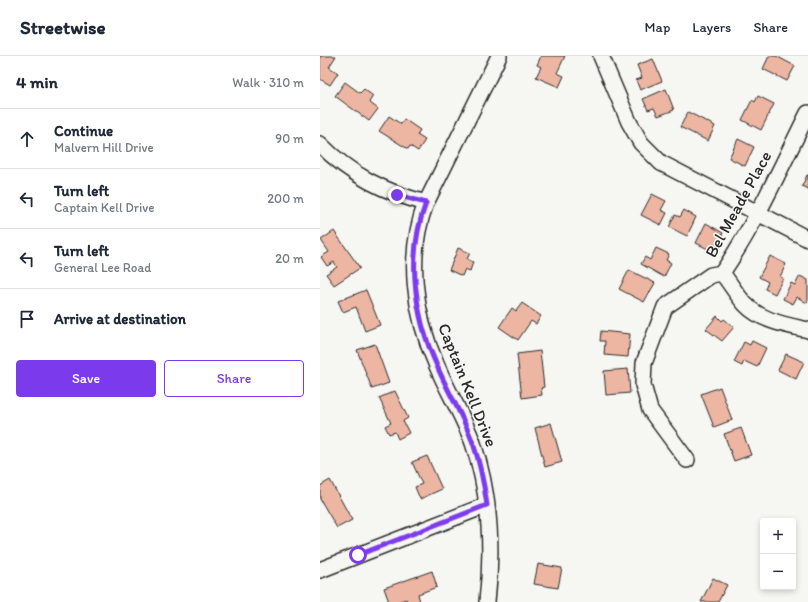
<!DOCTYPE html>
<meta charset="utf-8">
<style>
body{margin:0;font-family:Itim,sans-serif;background:#f6f6f7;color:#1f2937}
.controls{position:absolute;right:12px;bottom:12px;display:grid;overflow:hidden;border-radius:4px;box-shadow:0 2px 6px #0003}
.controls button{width:36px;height:36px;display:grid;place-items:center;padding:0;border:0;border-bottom:1px solid #e0e1e3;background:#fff;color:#1f2937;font:20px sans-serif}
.stop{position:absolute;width:12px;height:12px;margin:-9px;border:3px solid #7c3aed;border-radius:50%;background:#fff}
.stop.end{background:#7c3aed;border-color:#fff;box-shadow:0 1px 4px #0008}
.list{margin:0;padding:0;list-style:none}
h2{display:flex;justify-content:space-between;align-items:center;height:52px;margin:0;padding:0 16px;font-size:17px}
h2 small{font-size:13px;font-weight:400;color:#747a83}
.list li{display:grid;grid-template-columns:26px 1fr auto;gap:12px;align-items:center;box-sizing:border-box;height:60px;padding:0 16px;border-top:1px solid #e0e1e3}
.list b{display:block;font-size:15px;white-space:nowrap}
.list p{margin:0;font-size:13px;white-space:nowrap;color:#747a83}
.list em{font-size:13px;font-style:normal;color:#747a83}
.actions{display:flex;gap:8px;padding:12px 16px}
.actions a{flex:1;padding:9px 0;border:1px solid #7c3aed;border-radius:4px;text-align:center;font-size:14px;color:#7c3aed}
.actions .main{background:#7c3aed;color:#fff}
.icon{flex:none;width:22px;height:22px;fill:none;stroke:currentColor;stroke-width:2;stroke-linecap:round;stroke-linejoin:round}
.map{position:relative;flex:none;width:488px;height:546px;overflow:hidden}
header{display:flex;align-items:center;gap:24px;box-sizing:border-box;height:56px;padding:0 20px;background:#fff;border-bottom:1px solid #e0e1e3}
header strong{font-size:19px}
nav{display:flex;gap:22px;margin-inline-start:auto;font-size:14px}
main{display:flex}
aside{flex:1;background:#fff}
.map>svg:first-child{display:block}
</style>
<header>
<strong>Streetwise</strong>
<nav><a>Map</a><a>Layers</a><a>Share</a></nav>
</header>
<main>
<aside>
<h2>4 min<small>Walk · 310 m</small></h2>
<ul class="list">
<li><svg class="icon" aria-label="ahead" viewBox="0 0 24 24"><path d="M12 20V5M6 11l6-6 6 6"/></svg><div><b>Continue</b><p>Malvern Hill Drive</p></div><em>90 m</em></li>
<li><svg class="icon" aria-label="left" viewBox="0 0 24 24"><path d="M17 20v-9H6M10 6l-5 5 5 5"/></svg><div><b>Turn left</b><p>Captain Kell Drive</p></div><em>200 m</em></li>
<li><svg class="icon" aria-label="left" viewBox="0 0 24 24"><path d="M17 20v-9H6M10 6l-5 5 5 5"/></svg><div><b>Turn left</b><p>General Lee Road</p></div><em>20 m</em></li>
<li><svg class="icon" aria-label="arrive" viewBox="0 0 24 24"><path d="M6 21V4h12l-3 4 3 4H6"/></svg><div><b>Arrive at destination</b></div></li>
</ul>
<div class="actions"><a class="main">Save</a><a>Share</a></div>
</aside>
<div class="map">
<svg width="488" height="546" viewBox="0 0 488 546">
<rect width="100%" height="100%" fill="#f6f6f2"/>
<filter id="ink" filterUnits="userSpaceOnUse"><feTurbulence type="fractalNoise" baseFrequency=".025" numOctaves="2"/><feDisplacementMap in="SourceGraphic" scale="8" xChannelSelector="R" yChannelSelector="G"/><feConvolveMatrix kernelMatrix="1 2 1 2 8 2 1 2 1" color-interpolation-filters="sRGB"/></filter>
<g filter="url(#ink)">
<path fill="#edb6a3" stroke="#2b2b2b" d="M 0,0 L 16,0 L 9,11 L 18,17 L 10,29 L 0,23 Z
M 221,0 L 245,0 L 237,17 L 244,20 L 239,31 L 216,21 L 221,11 L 217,9 Z
M 449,0 L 456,0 L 475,10 L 467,25 L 443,13 Z
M 333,3 L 342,25 L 320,34 L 316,24 L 322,22 L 317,9 Z
M 25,26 L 40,37 L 44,33 L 53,40 L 49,46 L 58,53 L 49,65 L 15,40 Z
M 346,33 L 354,54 L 338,60 L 334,52 L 328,54 L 323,43 Z
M 438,40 L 454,48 L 441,74 L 422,64 L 432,44 L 435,46 Z
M 368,56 L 395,70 L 388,85 L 360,71 Z
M 69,60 L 81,68 L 84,63 L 100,74 L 97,79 L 105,84 L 98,95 L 90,90 L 88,93 L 59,75 Z
M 418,83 L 434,91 L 425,110 L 409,102 Z
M 487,119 L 488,119 L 488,133 L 482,130 Z
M 332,138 L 346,145 L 341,154 L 347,157 L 341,169 L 321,159 Z
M 364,154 L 376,161 L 367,180 L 349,171 L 355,159 L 360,161 Z
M 386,167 L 403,177 L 396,190 L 393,189 L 390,194 L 376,187 Z
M 14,175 L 40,212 L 14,229 L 6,218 L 17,211 L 14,206 L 7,210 L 1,201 L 9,196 L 1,184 Z
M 138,192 L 150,197 L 147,203 L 153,206 L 150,215 L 145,213 L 142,220 L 129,214 Z
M 336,192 L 349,198 L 346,204 L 351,207 L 344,221 L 321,208 L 325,201 L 330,204 Z
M 450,200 L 466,208 L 460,221 L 463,222 L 455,238 L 445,233 L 448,226 L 439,221 Z
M 309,214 L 335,227 L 324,246 L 299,233 Z
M 480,220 L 488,224 L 488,244 L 487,247 L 477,241 L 473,248 L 463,243 L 471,227 L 475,229 Z
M 46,234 L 60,269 L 45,275 L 36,251 L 23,256 L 18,245 Z
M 202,247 L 221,260 L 216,268 L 211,265 L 198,284 L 179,271 L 192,252 L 196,255 Z
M 397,260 L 402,265 L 404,263 L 414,271 L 402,285 L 386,273 Z
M 281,275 L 310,278 L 308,301 L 284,299 L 285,285 L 280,285 Z
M 432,285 L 446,292 L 437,311 L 424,305 L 422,310 L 414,306 L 424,286 L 430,289 Z
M 55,288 L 69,327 L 52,333 L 37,294 Z
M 220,295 L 224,331 L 221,332 L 222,339 L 202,342 L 197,298 Z
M 466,298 L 484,306 L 476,323 L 458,314 Z
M 308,313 L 310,337 L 286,339 L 284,315 Z
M 400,331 L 412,364 L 394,371 L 381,338 Z
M 75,335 L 88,362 L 83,365 L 89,377 L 78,383 L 75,376 L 69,378 L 65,370 L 71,367 L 59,342 Z
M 231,367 L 242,406 L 225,411 L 215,372 Z
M 421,372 L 431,399 L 414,405 L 404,378 Z
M 107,400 L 122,433 L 100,443 L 95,431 L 102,428 L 92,406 Z
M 10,424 L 32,464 L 17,472 L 0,443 L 0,430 Z
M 218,508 L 242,512 L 238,532 L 214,528 Z
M 112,515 L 117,531 L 98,538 L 100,546 L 88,546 L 86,543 L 77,546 L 69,546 L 64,532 Z
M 393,522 L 407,529 L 398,546 L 381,546 Z"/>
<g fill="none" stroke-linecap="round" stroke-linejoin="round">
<defs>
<path id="minor" d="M 281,0 L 309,66 L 321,87 L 341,107 L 488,183
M 0,88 C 30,119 65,136 106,147
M 402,217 C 410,227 416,238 425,248 C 441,265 466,269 488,274
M 367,404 L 330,354 L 323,329 L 324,307 L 345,251 L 391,219 L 402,217 C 436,167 461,111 488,57
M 0,514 L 167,449
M 167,546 C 173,493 170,438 153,387 C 143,360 128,336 117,310 C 94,259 86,199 106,147 L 179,0"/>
</defs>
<use href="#minor" stroke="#2b2b2b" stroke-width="18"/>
<use href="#minor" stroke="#f6f6f2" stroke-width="15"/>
</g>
</g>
<g fill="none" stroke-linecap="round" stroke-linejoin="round" filter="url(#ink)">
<path stroke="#7c3aed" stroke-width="5" d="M 38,499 L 167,449 C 164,428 160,407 153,387 C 143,360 128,336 117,310 C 94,260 86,199 106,147 L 77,139"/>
</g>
<g text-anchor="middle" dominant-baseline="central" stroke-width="3" stroke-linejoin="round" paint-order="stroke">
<g font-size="17" fill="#2b2b2b" stroke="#f6f6f2">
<text transform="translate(418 148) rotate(-61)">Bel Meade Place</text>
<text transform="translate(148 329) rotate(68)">Captain Kell Drive</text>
</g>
</g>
</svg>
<div class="controls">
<button>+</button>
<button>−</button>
</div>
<div class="stop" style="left:38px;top:499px"></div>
<div class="stop end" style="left:77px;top:139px"></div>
</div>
</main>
